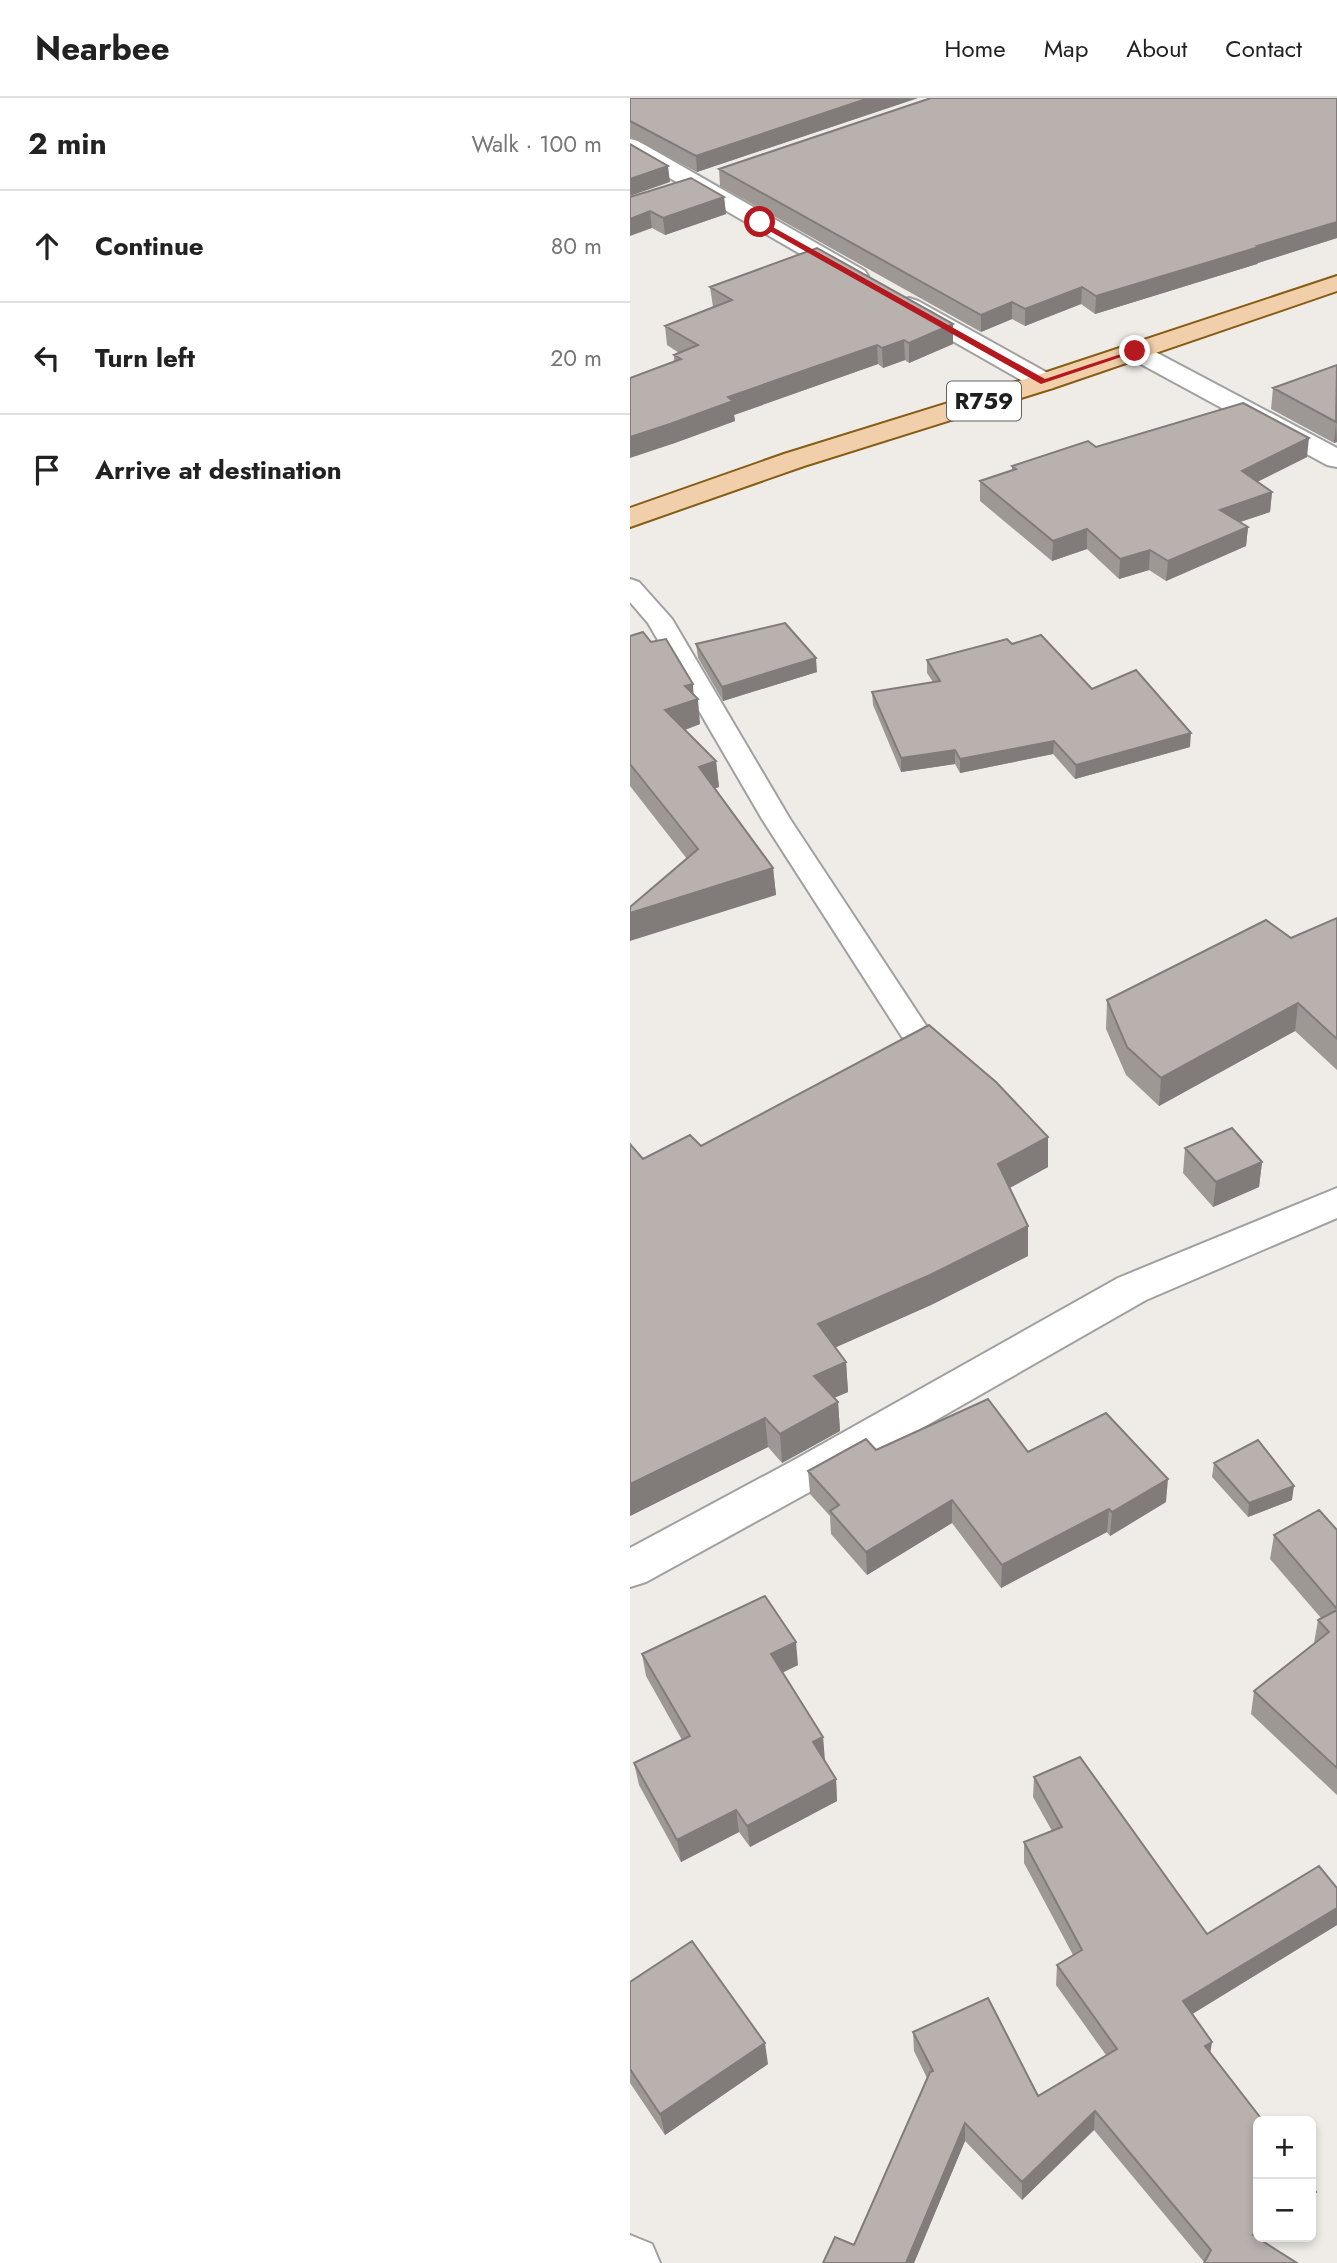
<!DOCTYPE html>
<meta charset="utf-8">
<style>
body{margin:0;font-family:Jost,sans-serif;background:#f2f2f2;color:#222}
.controls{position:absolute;right:21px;bottom:21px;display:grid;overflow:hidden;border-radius:10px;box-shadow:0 4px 10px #0003}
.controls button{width:63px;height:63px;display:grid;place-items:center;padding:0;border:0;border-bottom:2px solid #e0e0e0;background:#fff;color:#222;font:35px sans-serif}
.stop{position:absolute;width:21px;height:21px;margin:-16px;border:5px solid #b51920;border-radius:50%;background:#fff}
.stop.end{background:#b51920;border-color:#fff;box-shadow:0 2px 7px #0008}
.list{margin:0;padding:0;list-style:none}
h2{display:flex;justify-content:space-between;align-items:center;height:91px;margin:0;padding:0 28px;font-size:30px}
h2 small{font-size:23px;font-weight:400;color:#767676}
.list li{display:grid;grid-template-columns:46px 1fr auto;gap:21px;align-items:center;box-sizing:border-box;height:112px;padding:0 28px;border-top:2px solid #e0e0e0}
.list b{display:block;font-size:26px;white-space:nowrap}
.list em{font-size:23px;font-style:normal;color:#767676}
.icon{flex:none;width:38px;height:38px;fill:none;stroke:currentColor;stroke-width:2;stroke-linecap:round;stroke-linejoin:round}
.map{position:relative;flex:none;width:707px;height:2165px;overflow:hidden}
header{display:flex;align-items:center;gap:42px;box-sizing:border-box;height:98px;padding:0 35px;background:#fff;border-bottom:2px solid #e0e0e0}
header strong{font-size:33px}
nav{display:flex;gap:38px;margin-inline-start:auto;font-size:24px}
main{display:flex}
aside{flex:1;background:#fff}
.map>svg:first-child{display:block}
</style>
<header>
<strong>Nearbee</strong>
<nav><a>Home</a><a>Map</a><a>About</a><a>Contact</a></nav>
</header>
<main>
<aside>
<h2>2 min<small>Walk · 100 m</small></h2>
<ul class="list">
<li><svg class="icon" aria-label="ahead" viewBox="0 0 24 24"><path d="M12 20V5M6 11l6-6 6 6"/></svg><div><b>Continue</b></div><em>80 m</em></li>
<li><svg class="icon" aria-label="left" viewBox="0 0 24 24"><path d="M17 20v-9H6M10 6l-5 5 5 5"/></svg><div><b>Turn left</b></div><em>20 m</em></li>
<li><svg class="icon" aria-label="arrive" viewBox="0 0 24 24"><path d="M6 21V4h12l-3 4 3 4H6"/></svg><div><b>Arrive at destination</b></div></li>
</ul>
</aside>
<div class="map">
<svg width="707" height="2165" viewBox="0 0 707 2165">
<rect width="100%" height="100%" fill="#efece7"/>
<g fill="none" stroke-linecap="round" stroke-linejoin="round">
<defs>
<path id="service" d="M 0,481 L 9,484 L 42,521 L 160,721 L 299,932 L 294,939 L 283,943 L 272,939 L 132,721 L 18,525 L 0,504 Z"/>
<path id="minor" d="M 0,41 L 8,43 L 235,173 L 238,178 L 235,183 L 226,185 L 217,183 L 0,57 Z
M 279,200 L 288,203 L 423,278 L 427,284 L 423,290 L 414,292 L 405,290 L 270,213 L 266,208 L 270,203 Z
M 505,245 L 514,248 L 707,350 L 707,369 L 697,367 L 496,258 L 492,253 L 496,248 Z
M 707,1090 L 707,1120 L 516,1202 L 194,1386 L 16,1484 L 0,1489 L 0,1450 L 164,1362 L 488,1180 Z
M 0,2137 L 22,2146 L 30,2165 L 0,2165 Z"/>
<path id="primary" d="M 707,178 L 707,193 L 423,290 L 174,368 L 0,429 L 0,410 L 154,356 L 405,278 Z"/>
</defs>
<use href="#service" stroke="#a0a0a0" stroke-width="4"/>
<use href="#minor" stroke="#a0a0a0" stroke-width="4"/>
<use href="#primary" stroke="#875c13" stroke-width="4"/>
<use href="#service" fill="#fff" fill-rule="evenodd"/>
<use href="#minor" fill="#fff" fill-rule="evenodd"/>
<use href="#primary" fill="#f0cfaa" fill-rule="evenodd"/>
</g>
<path fill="#9e9895" d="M 0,0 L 288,0 L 67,74 L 0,39 Z
M 707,0 L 707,140 L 628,165 L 627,166 L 465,216 L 451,206 L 395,228 L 382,221 L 351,234 L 90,88 L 89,71 Z
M 0,99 L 94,99 L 96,116 L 35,137 L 22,130 Z
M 80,189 L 323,246 L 279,265 L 275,262 L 253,270 L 248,266 L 104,317 L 105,323 L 42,346 L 44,257 L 49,255 L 37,247 L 35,228 L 83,209 Z
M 707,267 L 707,344 L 704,345 L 641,311 L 643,290 Z
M 466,349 L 677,359 L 627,384 L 642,394 L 640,414 L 610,424 L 618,429 L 616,448 L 536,483 L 519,472 L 489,481 L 457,451 L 422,463 L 350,403 L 350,383 L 382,373 L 382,368 Z
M 0,538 L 64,597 L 70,626 L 55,632 L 86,663 L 89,689 L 85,690 L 143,770 L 146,797 L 57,761 L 0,688 Z
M 66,546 L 187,574 L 93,603 L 68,560 Z
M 382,546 L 462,591 L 560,649 L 445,681 L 423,656 L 330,675 L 325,666 L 271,674 L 243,607 L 242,594 L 303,584 L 297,575 L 297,562 Z
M 707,820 L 707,972 L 665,933 L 529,1008 L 496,977 L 476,931 L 477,902 L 661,840 Z
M 0,1046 L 13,1061 L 71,1048 L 418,1069 L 380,1090 L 398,1158 L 301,1207 L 205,1249 L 216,1264 L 218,1294 L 204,1300 L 208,1304 L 210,1333 L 152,1365 L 138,1349 L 0,1418 Z
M 555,1050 L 632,1064 L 629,1089 L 583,1109 L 553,1075 Z
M 246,1352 L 398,1354 L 536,1404 L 480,1438 L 477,1434 L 371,1490 L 322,1425 L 237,1477 L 201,1436 L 200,1418 L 180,1396 L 178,1373 Z
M 584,1365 L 662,1402 L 618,1419 L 582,1379 Z
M 707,1432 L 707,1697 L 621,1616 L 624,1593 L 684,1546 L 684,1545 L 688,1522 L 691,1520 L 640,1461 L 644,1437 Z
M 12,1556 L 168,1567 L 152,1575 L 193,1639 L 194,1662 L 206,1681 L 207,1703 L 120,1749 L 109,1734 L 51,1764 L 9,1687 L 4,1665 L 52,1642 L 16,1578 Z
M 404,1679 L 577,1836 L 707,1790 L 707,1827 L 562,1916 L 580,1954 L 628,2139 L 574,2164 L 464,2032 L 392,2102 L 335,2043 L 284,2165 L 193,2165 L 224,2147 L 297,1980 L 284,1953 L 283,1934 L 408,1998 L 476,1957 L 426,1887 L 427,1867 L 443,1857 L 394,1765 L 394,1744 L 422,1733 L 403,1699 Z
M 0,1884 L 138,1966 L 35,2037 L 0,1985 Z"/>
<path fill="#817c79" d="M 239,0 L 288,0 L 67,74 L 66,58 Z
M 38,68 L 40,84 L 0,98 L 0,81 Z
M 94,99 L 96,116 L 35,137 L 33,120 Z
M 20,113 L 22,130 L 0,138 L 0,121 Z
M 707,124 L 707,140 L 628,165 L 627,166 L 465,216 L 466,198 Z
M 452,189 L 451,206 L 395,228 L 395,211 Z
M 382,204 L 382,221 L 351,234 L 351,217 Z
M 323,226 L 323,246 L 279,265 L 279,245 Z
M 274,242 L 275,262 L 253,270 L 252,250 Z
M 247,247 L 248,266 L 104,317 L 105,323 L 42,346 L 0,360 L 0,339 L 98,299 Z
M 706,324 L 707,344 L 704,345 Z
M 679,340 L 677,359 L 611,392 L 612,373 Z
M 642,394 L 640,414 L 589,431 L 590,412 Z
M 618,429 L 616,448 L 536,483 L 538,463 Z
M 457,431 L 457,451 L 422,463 L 423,443 Z
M 520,452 L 519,472 L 489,481 L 490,461 Z
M 186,560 L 187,574 L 93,603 L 92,589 Z
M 63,586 L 64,602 L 68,601 L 70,626 L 38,638 L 35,612 L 55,588 Z
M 561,635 L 560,649 L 445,681 L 446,667 Z
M 424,643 L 423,656 L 330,675 L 330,661 Z
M 325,652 L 325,666 L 271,674 L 271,660 Z
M 86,663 L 89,689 L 72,695 L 69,669 Z
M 143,770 L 146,797 L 0,843 L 0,815 Z
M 668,905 L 665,933 L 529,1008 L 531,980 Z
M 418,1039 L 418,1069 L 368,1096 L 368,1066 Z
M 632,1064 L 629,1089 L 583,1109 L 586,1084 Z
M 398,1128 L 398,1158 L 301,1207 L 191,1256 L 188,1226 Z
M 216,1264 L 218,1294 L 187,1307 L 184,1278 Z
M 208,1304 L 210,1333 L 152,1365 L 150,1336 Z
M 135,1320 L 138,1349 L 0,1418 L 0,1386 Z
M 538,1381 L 536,1404 L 480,1438 L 482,1414 Z
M 664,1388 L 662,1402 L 618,1419 L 619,1405 Z
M 322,1402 L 322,1425 L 237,1477 L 236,1454 Z
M 479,1411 L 477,1434 L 371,1490 L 372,1467 Z
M 166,1544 L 168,1567 L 143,1579 L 141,1556 Z
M 193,1639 L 195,1662 L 185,1667 L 183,1644 Z
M 206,1681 L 207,1703 L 120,1749 L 117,1728 Z
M 106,1712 L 109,1734 L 51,1764 L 47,1742 Z
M 707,1810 L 707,1827 L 551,1923 L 553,1903 Z
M 582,1944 L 579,1963 L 575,1948 Z
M 135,1945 L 138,1966 L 35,2037 L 30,2016 Z
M 465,2013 L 464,2032 L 392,2102 L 392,2084 Z
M 335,2025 L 335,2043 L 284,2165 L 276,2165 Z
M 686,2094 L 681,2112 L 681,2097 Z
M 628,2133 L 628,2139 L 642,2139 L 620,2154 L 623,2137 Z"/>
<path fill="#b8b1ad" stroke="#817c79" stroke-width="2" d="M 0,0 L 239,0 L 66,58 L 0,23 Z
M 301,0 L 707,0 L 707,124 L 627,148 L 629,149 L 466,198 L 452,189 L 395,211 L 382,204 L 351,217 L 89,71 Z
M 0,46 L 38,68 L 0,81 Z
M 61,80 L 94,99 L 33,120 L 20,113 L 0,121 L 0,99 Z
M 187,150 L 323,226 L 279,245 L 274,242 L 252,250 L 247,247 L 98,299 L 103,303 L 40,326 L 0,339 L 0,280 L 51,261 L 44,257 L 68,247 L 35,228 L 102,202 L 80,189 Z
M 707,267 L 706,324 L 643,290 Z
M 613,305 L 679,340 L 612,373 L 642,394 L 590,412 L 618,429 L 538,463 L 520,452 L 490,461 L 457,431 L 423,443 L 350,383 L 386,371 L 382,368 L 458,343 L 466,349 Z
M 155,525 L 186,560 L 92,589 L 66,546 Z
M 13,534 L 21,544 L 36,541 L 63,586 L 55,588 L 68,601 L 35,612 L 86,663 L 69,669 L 143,770 L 0,815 L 0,809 L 68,751 L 0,666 L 0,538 Z
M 411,537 L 462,591 L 506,572 L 561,635 L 446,667 L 424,643 L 330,661 L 325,652 L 271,660 L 242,594 L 310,583 L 297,562 L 377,541 L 382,546 Z
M 707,820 L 707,941 L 668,905 L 531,980 L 497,949 L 477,902 L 636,822 L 661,840 Z
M 299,927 L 366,984 L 418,1039 L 368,1066 L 398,1128 L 300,1177 L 188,1226 L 216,1264 L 184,1278 L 208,1304 L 150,1336 L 135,1320 L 0,1386 L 0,1046 L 13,1061 L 60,1037 L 71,1048 Z
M 602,1030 L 632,1064 L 586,1084 L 555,1050 Z
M 358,1301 L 398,1354 L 476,1315 L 538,1381 L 482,1414 L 479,1411 L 372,1467 L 322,1402 L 236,1454 L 200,1413 L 209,1407 L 178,1373 L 236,1341 L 246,1352 Z
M 628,1342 L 664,1388 L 619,1405 L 584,1365 Z
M 689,1412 L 707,1432 L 707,1511 L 644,1437 Z
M 135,1498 L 166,1544 L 141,1556 L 193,1639 L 183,1644 L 206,1681 L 117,1728 L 106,1712 L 47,1742 L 4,1665 L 60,1638 L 12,1556 Z
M 707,1512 L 707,1670 L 624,1593 L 699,1534 L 688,1522 Z
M 450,1659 L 577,1836 L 689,1768 L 707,1790 L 707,1810 L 553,1903 L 582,1944 L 575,1948 L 633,2023 L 628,2023 L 628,2133 L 623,2137 L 667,2165 L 574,2165 L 581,2152 L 465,2013 L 392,2084 L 335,2025 L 276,2165 L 193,2165 L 205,2139 L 224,2147 L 300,1974 L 303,1973 L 283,1934 L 358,1900 L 408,1998 L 487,1951 L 427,1867 L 452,1852 L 394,1744 L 432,1729 L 404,1679 Z
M 62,1843 L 135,1945 L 30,2016 L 0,1971 L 0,1884 Z
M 681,2087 L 686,2094 L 681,2097 Z"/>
<path fill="#b51920" d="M 127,123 L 132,123 L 415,281 L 503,252 L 509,253 L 411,286 L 127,126 Z"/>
<g text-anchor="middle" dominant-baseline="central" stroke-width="7" stroke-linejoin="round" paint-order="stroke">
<rect fill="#fff" stroke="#626262" stroke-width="2" x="317" y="283.5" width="74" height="39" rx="5"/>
<g font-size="23" font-weight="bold" fill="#1f1f1f">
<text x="354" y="303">R759</text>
</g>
</g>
</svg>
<div class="controls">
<button>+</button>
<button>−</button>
</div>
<div class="stop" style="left:130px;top:124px"></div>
<div class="stop end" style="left:505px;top:253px"></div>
</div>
</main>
